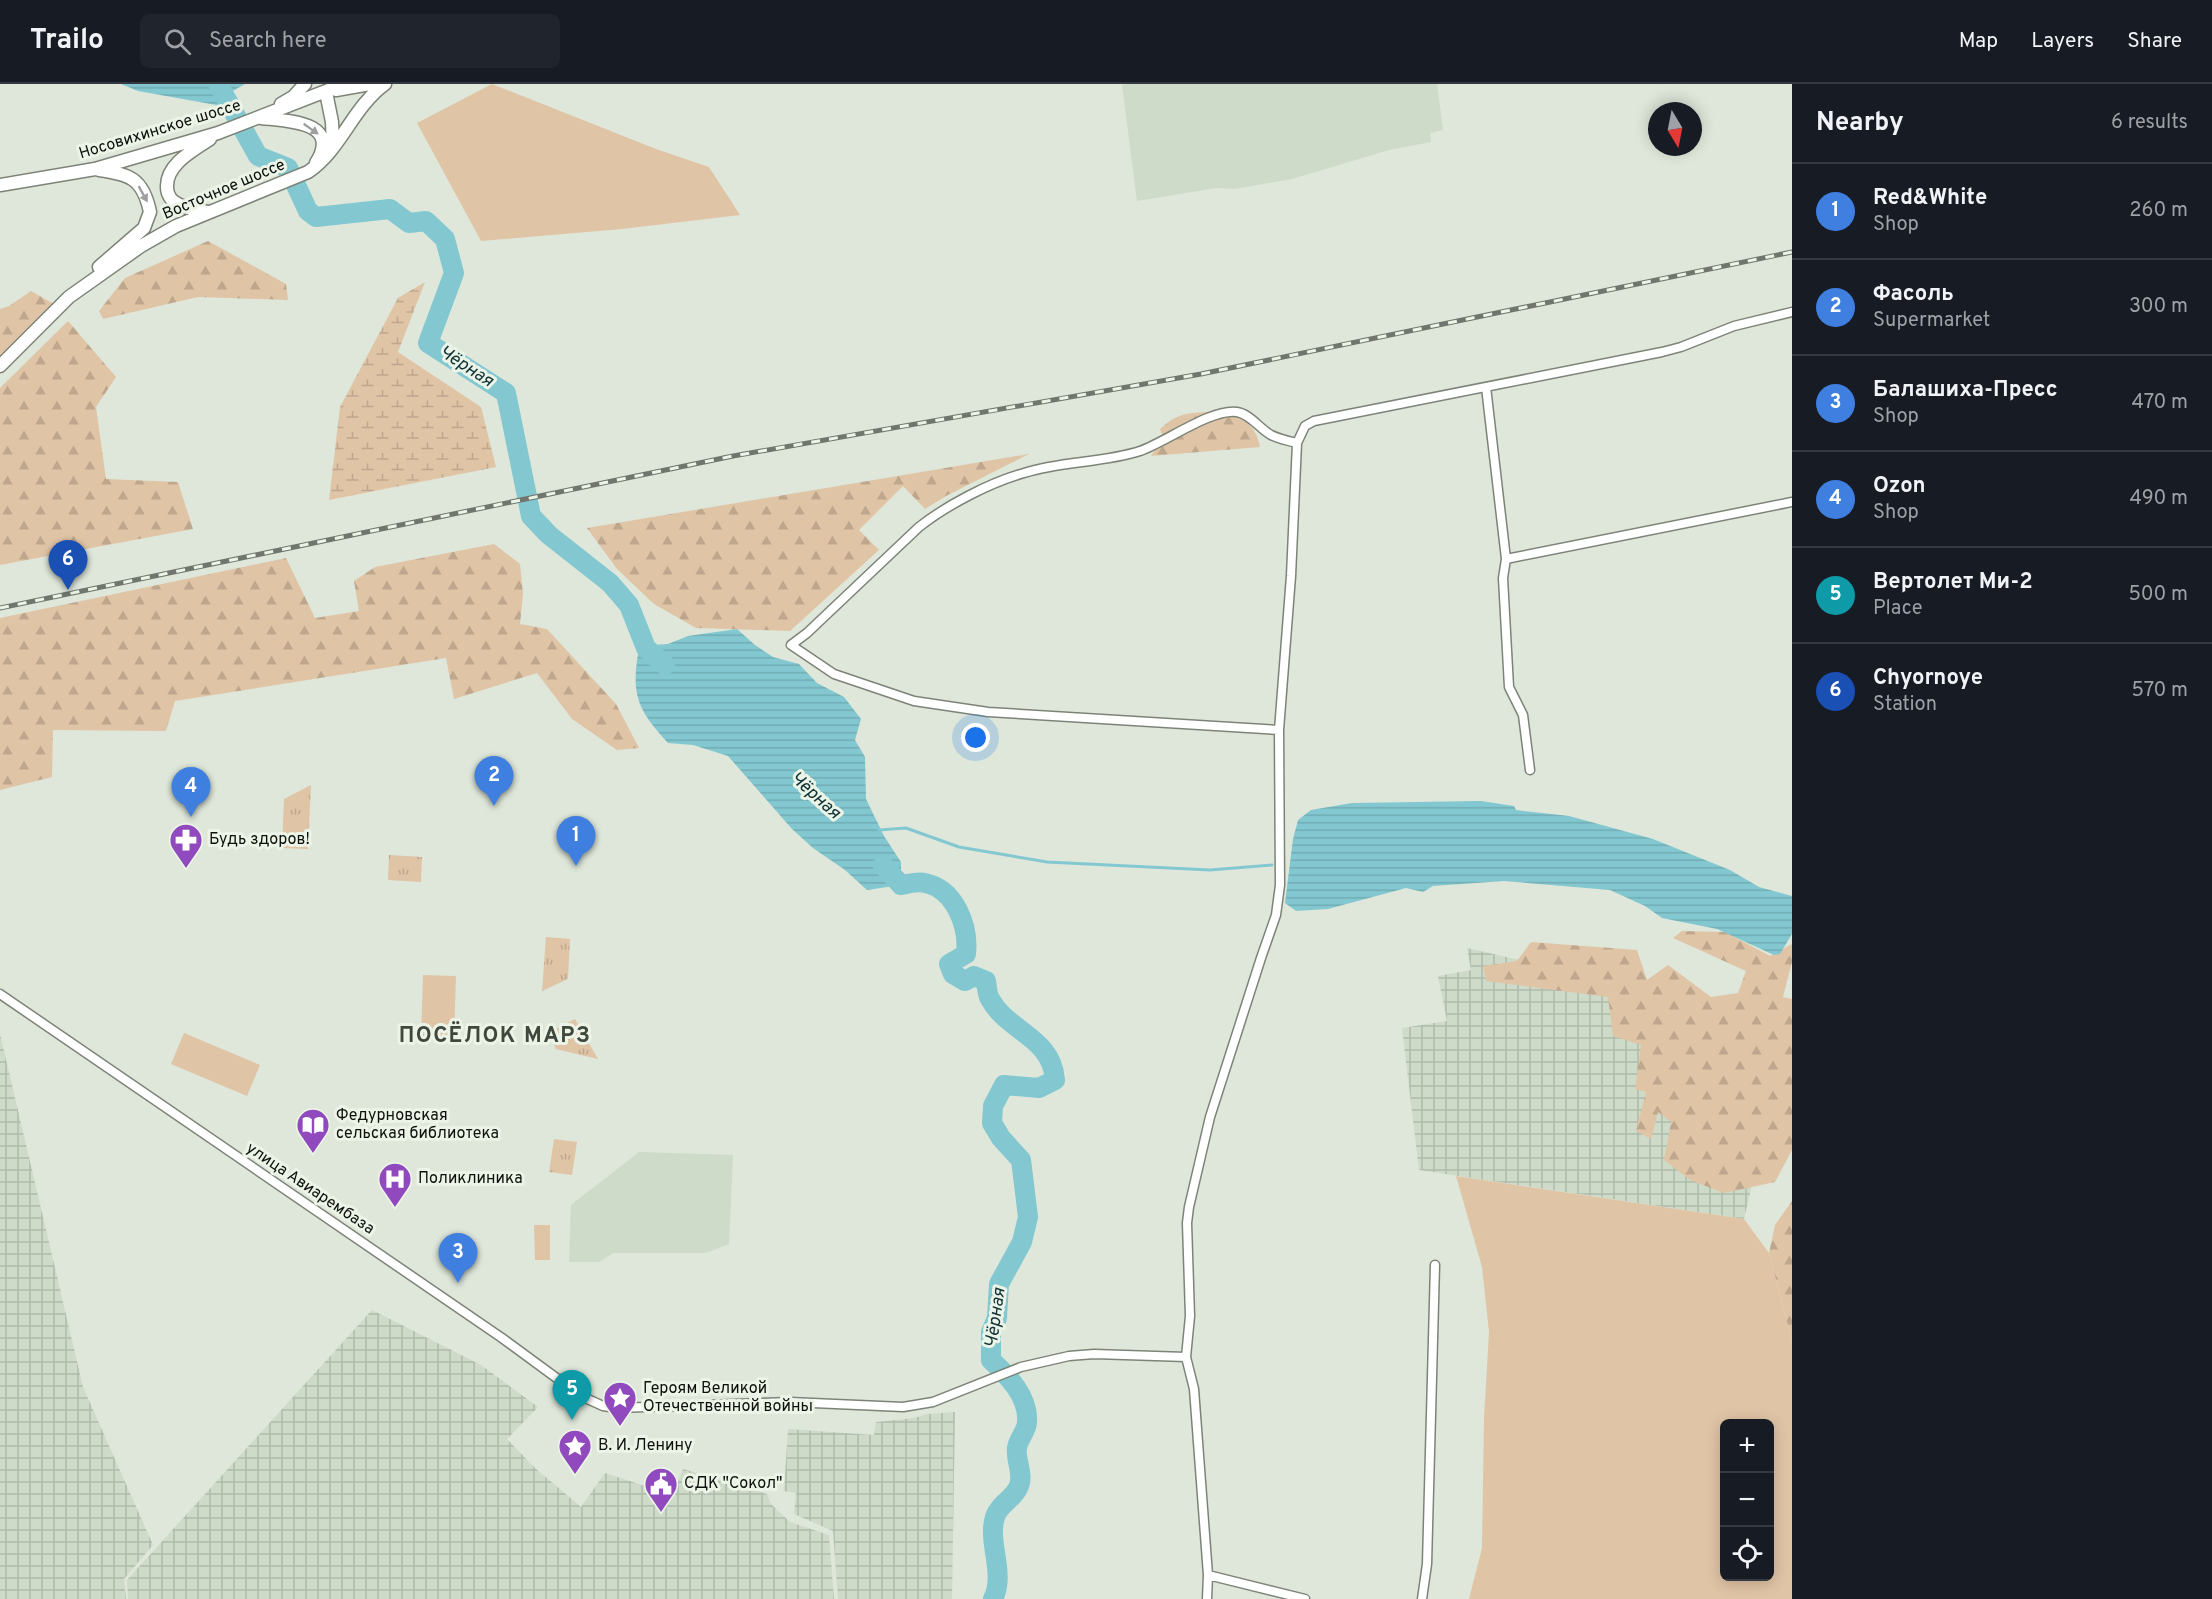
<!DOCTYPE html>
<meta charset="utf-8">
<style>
body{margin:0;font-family:Overpass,sans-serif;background:#20242c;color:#f1f3f6}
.controls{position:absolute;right:18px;bottom:18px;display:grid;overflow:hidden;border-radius:9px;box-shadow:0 3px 15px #0003}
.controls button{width:54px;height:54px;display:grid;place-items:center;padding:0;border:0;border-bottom:2px solid #363941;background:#171b24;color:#f1f3f6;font:30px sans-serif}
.compass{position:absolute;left:1648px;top:18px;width:54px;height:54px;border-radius:50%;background:#171b24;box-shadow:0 3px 15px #0003;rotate:170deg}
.you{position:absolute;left:976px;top:654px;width:21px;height:21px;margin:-15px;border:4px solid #fff;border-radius:50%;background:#1a73e8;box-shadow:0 0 0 9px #1a73e833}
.badge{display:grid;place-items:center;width:39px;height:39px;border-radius:50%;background:#db2777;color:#fff;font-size:20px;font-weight:700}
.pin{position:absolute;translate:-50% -50px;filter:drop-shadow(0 2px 3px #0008)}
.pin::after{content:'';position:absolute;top:32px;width:21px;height:18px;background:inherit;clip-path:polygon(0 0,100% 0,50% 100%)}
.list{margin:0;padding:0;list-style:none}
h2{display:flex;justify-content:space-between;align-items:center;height:78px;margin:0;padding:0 24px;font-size:26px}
h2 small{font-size:20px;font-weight:400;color:#9ea1a6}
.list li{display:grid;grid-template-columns:39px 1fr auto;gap:18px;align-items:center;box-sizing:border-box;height:96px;padding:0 24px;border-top:2px solid #363941}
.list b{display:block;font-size:22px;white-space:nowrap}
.list p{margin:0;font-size:20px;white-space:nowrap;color:#9ea1a6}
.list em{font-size:20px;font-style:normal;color:#9ea1a6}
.icon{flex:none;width:33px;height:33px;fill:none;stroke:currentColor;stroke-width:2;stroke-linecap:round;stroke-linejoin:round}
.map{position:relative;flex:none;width:1792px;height:1515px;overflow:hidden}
header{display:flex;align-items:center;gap:36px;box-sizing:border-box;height:84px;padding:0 30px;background:#171b24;border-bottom:2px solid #363941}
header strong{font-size:28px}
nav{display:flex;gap:33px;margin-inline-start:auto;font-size:21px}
.search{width:420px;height:54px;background:#20242c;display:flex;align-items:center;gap:15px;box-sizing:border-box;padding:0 21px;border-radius:9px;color:#9ea1a6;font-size:22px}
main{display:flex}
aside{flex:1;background:#171b24}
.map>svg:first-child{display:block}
</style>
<header>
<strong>Trailo</strong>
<div class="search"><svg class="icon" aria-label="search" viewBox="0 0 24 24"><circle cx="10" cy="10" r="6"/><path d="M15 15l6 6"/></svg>Search here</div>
<nav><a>Map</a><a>Layers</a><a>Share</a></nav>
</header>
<main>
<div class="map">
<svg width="1792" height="1515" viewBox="0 0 1792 1515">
<defs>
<pattern id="industrial-grid" width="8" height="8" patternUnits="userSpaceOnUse" patternTransform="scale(1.5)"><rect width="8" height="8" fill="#cddbc8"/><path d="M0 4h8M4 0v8" fill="none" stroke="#afbbab"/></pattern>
<pattern id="forest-firs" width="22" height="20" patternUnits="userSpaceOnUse" patternTransform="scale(1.5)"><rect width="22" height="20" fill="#e0c4a6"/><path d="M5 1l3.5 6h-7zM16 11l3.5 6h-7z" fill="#bfa78e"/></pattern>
<pattern id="wetland-marsh" width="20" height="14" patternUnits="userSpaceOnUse" patternTransform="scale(1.5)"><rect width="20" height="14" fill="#e0c4a6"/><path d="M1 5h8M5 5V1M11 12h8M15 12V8" fill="none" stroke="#bfa78e"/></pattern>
<pattern id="park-tufts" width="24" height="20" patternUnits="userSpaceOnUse" patternTransform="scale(1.5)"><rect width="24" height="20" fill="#e0c4a6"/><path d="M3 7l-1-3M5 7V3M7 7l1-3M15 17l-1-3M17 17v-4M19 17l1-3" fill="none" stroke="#bfa78e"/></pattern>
<pattern id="water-rules" width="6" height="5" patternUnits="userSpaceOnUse" patternTransform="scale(1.5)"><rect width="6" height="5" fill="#83c8d1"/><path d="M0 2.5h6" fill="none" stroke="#70abb2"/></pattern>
</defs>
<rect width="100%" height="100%" fill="#dee7da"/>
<path fill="#cddbc8" d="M 1129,0 L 1437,0 L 1443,46 L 1430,49 L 1431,58 L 1389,66 L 1292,95 L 1234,105 L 1216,104 L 1137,117 L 1122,1 Z
M 639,1068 L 733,1071 L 729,1160 L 706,1169 L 613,1169 L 599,1178 L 569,1178 L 571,1121 Z"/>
<path fill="url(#industrial-grid)" d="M 1467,864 L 1790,938 L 1744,1135 L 1419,1086 L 1402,944 L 1447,937 L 1438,892 L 1471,886 Z
M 0,950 L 83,1303 L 153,1461 L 124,1495 L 126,1515 L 0,1515 Z
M 372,1226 L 481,1281 L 538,1323 L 507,1355 L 535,1384 L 581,1423 L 605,1389 L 673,1411 L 683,1385 L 767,1410 L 771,1420 L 790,1438 L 829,1451 L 834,1515 L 128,1515 L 127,1496 Z
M 955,1328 L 952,1515 L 838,1515 L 833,1447 L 794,1430 L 796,1409 L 784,1407 L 788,1345 L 874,1351 L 876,1338 L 914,1334 L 927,1330 Z"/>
<path fill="#e0c4a6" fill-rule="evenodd" d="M 492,0 L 656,65 L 709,83 L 740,131 L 622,145 L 481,157 L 417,39 Z
M 423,891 L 456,892 L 454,954 L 421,953 Z
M 184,949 L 260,981 L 247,1012 L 171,980 Z
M 1456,1092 L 1744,1135 L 1769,1169 L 1792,1257 L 1792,1515 L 1469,1515 L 1482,1464 L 1484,1334 L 1489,1248 L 1482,1183 ZM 1724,1340 L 1770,1340 L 1770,1492 L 1724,1492 Z
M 534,1141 L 550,1141 L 550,1176 L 535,1176 Z"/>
<path fill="url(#forest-firs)" d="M 208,157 L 286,200 L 288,216 L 198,213 L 103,235 L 99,227 L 125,194 Z
M 31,207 L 54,220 L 0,273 L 0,225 L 9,222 Z
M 68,237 L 116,293 L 96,323 L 106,395 L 178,398 L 193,445 L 0,481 L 0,304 Z
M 1216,327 C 1239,331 1256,339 1260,363 L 1151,372 L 1163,353 L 1160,345 C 1181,326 1190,330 1216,327 Z
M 1029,370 L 946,412 L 925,425 L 903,402 L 859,446 L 879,466 L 790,547 L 696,544 L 654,520 L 617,485 L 587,444 Z
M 494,460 L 520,480 L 523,510 L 520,540 L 547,545 L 616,620 L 639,664 L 617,666 L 572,635 L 537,589 L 454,615 L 446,574 L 175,617 L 166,647 L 53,646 L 52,693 L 0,706 L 0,534 L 286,474 L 315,534 L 359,527 L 354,497 L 375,483 Z
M 1682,847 L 1725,848 L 1770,872 L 1792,860 L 1792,878 L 1783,913 L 1792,915 L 1792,1066 L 1775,1098 L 1724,1109 L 1690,1096 L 1664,1076 L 1671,1038 L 1658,1028 L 1651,1055 L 1636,1047 L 1646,1008 L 1635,1005 L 1641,961 L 1613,952 L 1608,913 L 1486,897 L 1483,882 L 1517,877 L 1531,858 L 1637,866 L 1647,896 L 1668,881 L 1711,913 L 1738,909 L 1746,887 L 1673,854 Z
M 1792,1117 L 1792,1257 L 1769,1169 L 1775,1141 Z"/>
<path fill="url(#wetland-marsh)" d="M 425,198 L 398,268 L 481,323 L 496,383 L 329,416 L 340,323 L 398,214 Z"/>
<path fill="url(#park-tufts)" d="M 311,701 L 308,765 L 282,764 L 284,715 Z
M 389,771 L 422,773 L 421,798 L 388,796 Z
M 546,853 L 570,855 L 568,895 L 542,907 Z
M 575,935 L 598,975 L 556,965 L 548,949 Z
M 554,1055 L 577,1058 L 572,1091 L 549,1088 Z"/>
<path fill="url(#water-rules)" d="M 121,0 L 245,0 L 231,8 L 236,15 L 234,27 L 222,22 L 138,7 Z
M 737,545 L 755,561 L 773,573 L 799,580 L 817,599 L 844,613 L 861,635 L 855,656 L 865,673 L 866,715 L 884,752 L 901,778 L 901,801 L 867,806 L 845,786 L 813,764 L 792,745 L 728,672 L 693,661 L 668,659 C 639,627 631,613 638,570 L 652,561 L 668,560 L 688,552 Z
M 1481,717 L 1514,722 L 1516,726 L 1569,732 L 1653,755 L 1730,786 L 1759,803 L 1792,812 L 1792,850 L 1780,870 L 1774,871 L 1717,845 L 1662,834 L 1645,822 L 1610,806 L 1504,797 L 1433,802 L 1423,808 L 1406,804 L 1328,825 L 1296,827 L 1285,819 L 1293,755 L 1298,736 L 1311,726 L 1352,719 Z"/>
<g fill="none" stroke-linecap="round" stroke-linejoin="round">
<path stroke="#83c8d1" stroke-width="3" d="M 879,746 L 906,744 L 959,763 L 1047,778 L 1210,786 L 1272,781"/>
<path stroke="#83c8d1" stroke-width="20" d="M 218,0 L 258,72 L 288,84 L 308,127 L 316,133 L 390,125 L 409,139 L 426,137 L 445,155 L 454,189 L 428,259 L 506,309 L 531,432 L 549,451 L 610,499 L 629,521 L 646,564 L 665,581
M 883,781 L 901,801 C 908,800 918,797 925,799 C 955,805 969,842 966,870 L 949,880 L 953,890 L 965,897 L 974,892 L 986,897 C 987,903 987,910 990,915 C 1008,948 1052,953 1055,996 L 1039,1004 L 1004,1001 L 993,1022 L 992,1039 L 1001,1054 L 1021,1076 L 1028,1133 L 1022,1158 L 999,1200 L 997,1234 L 991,1248 L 991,1276 C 1008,1292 1029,1313 1027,1338 C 1027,1347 1018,1355 1017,1364 C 1015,1377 1025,1391 1018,1404 C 1013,1415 999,1420 995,1433 C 987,1459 1006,1489 993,1515"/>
<defs>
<path id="minor" d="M 1486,303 L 1506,475 L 1792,418
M 1506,475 L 1503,494 L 1509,603 L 1523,631 L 1530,686
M 1279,646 L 988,628 L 914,617 L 834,590 L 791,561 L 807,549 L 919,443 C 947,421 989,399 1024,389 C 1061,377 1103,379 1140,367 C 1166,358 1212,324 1237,328 C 1250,330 1260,345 1271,351 C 1279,355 1288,357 1297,359
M 0,910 L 502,1254 L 581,1312 L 603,1322 L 616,1324 L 790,1318 L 903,1323 L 933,1318 L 1021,1283 L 1069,1272 L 1094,1270 L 1186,1273
M 1208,1491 L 1305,1515
M 1207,1515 L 1208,1491 L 1194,1305 L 1186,1273 L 1190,1232 L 1187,1139 L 1189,1123 L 1210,1033 L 1261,874 L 1276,831 L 1280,801 L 1279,646 L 1291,492 L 1297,359 L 1305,342 L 1314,337 L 1662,268 L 1681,263 L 1734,242 L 1792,228
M 1422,1515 L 1427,1480 L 1435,1181"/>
<path id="secondary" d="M 336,6 L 370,0
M 326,8 L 332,38 L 333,63
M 281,20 L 293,13 L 305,0
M 261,34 C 287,37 342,37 316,79
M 99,86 C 129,90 143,94 150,128 L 144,144 L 99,183
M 0,101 L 95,85 L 218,49 L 344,0
M 208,128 C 199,126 188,125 180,121 C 172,118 167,111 167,103 C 166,80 194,66 210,55
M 0,282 L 69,213 L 141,162 L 176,142 L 308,88 C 341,66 352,24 385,0"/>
</defs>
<use href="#minor" stroke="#7c8478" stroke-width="11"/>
<use href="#secondary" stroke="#7c8478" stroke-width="15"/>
<use href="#minor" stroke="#fff" stroke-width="8"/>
<use href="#secondary" stroke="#fff" stroke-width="12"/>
<defs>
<path id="rail" d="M 0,524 L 733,372 L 1201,290 L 1792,168"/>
</defs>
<use href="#rail" stroke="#70766e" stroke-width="5"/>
<use href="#rail" stroke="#ebf4e7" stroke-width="3" stroke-dasharray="9" stroke-linecap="butt"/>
</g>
<defs><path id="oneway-solid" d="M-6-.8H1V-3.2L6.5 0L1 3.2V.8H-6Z" transform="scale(1.5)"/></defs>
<g fill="#9e9f9e">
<use href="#oneway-solid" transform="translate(311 45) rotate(35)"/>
<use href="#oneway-solid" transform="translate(143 110) rotate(61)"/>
</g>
<defs>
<symbol id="pharmacy-pin" viewBox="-11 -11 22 30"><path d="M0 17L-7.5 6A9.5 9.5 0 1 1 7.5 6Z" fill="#904abd" stroke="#ebf4e7"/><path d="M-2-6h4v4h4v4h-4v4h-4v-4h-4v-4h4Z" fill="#fff"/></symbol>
<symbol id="library-pin" viewBox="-11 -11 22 30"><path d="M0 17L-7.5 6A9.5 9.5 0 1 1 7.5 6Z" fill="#904abd" stroke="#ebf4e7"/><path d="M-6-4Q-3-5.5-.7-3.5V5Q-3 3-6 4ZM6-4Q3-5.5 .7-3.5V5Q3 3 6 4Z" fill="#fff"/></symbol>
<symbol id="hospital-pin" viewBox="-11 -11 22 30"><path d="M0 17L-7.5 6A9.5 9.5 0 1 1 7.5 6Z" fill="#904abd" stroke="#ebf4e7"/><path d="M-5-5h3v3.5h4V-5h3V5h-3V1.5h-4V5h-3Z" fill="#fff"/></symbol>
<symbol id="sight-pin" viewBox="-11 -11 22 30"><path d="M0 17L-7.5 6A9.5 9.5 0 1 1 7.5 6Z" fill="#904abd" stroke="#ebf4e7"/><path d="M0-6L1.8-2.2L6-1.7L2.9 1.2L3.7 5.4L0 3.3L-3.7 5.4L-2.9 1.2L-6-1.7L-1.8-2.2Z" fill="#fff"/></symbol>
<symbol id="civic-pin" viewBox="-11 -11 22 30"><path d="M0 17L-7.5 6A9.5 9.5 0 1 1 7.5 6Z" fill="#904abd" stroke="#ebf4e7"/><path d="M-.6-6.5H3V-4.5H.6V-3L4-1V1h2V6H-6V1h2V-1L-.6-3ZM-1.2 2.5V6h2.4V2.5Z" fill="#fff"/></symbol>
</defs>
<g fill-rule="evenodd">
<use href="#pharmacy-pin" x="167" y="737" width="38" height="52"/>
<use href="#library-pin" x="294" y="1022" width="38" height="52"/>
<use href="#hospital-pin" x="376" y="1076" width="38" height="52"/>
<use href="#sight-pin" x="601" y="1295" width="38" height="52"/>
<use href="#sight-pin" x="556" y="1343" width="38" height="52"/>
<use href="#civic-pin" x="642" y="1381" width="38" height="52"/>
</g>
<g text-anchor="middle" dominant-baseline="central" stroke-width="6" stroke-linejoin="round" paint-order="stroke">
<g font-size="16" fill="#0d100c" stroke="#ebf4e7">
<text transform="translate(160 46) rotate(-17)">Носовихинское шоссе</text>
<text transform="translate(224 106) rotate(-23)">Восточное шоссе</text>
<text transform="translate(310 1105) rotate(34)">улица Авиарембаза</text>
</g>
<g font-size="16" fill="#0d100c" stroke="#ebf4e7" text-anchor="start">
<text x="209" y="756">Будь здоров!</text>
<text x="336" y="1032">Федурновская<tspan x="336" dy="18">сельская библиотека</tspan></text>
<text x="418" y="1095">Поликлиника</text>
<text x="643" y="1305">Героям Великой<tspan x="643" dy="18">Отечественной войны</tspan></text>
<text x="598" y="1362">В. И. Ленину</text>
<text x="684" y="1400">СДК "Сокол"</text>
</g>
<g font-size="18" font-style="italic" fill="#0f3236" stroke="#ebf4e7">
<text transform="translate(466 283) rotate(33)">Чёрная</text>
<text transform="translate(815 712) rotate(42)">Чёрная</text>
<text transform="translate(996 1234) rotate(-82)">Чёрная</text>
</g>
<g font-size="22" font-weight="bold" letter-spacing="1.5" fill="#40483d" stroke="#ebf4e7">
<text x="495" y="952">ПОСЁЛОК МАРЗ</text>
</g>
</g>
</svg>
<div class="controls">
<button>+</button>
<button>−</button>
<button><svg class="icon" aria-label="locate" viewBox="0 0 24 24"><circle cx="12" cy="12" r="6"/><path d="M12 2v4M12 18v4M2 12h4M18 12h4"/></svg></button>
</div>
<svg class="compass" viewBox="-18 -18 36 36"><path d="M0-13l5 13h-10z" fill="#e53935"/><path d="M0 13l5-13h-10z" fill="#9ea1a6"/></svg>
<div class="you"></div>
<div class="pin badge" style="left:576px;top:782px;background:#3f7fe0">1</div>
<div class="pin badge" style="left:494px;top:722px;background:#3f7fe0">2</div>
<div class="pin badge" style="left:458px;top:1199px;background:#3f7fe0">3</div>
<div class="pin badge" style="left:191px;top:733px;background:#3f7fe0">4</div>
<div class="pin badge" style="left:572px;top:1336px;background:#0f9aa8">5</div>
<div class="pin badge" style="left:68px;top:506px;background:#1a4fb4">6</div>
</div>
<aside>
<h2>Nearby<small>6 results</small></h2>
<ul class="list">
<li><span class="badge" style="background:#3f7fe0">1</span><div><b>Red&amp;White</b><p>Shop</p></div><em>260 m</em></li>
<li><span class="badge" style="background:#3f7fe0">2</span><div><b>Фасоль</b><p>Supermarket</p></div><em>300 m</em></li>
<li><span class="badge" style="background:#3f7fe0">3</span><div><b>Балашиха-Пресс</b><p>Shop</p></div><em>470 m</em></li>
<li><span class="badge" style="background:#3f7fe0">4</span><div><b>Ozon</b><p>Shop</p></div><em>490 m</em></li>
<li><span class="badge" style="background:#0f9aa8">5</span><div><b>Вертолет Ми-2</b><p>Place</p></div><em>500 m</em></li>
<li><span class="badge" style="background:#1a4fb4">6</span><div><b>Chyornoye</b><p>Station</p></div><em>570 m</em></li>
</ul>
</aside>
</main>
